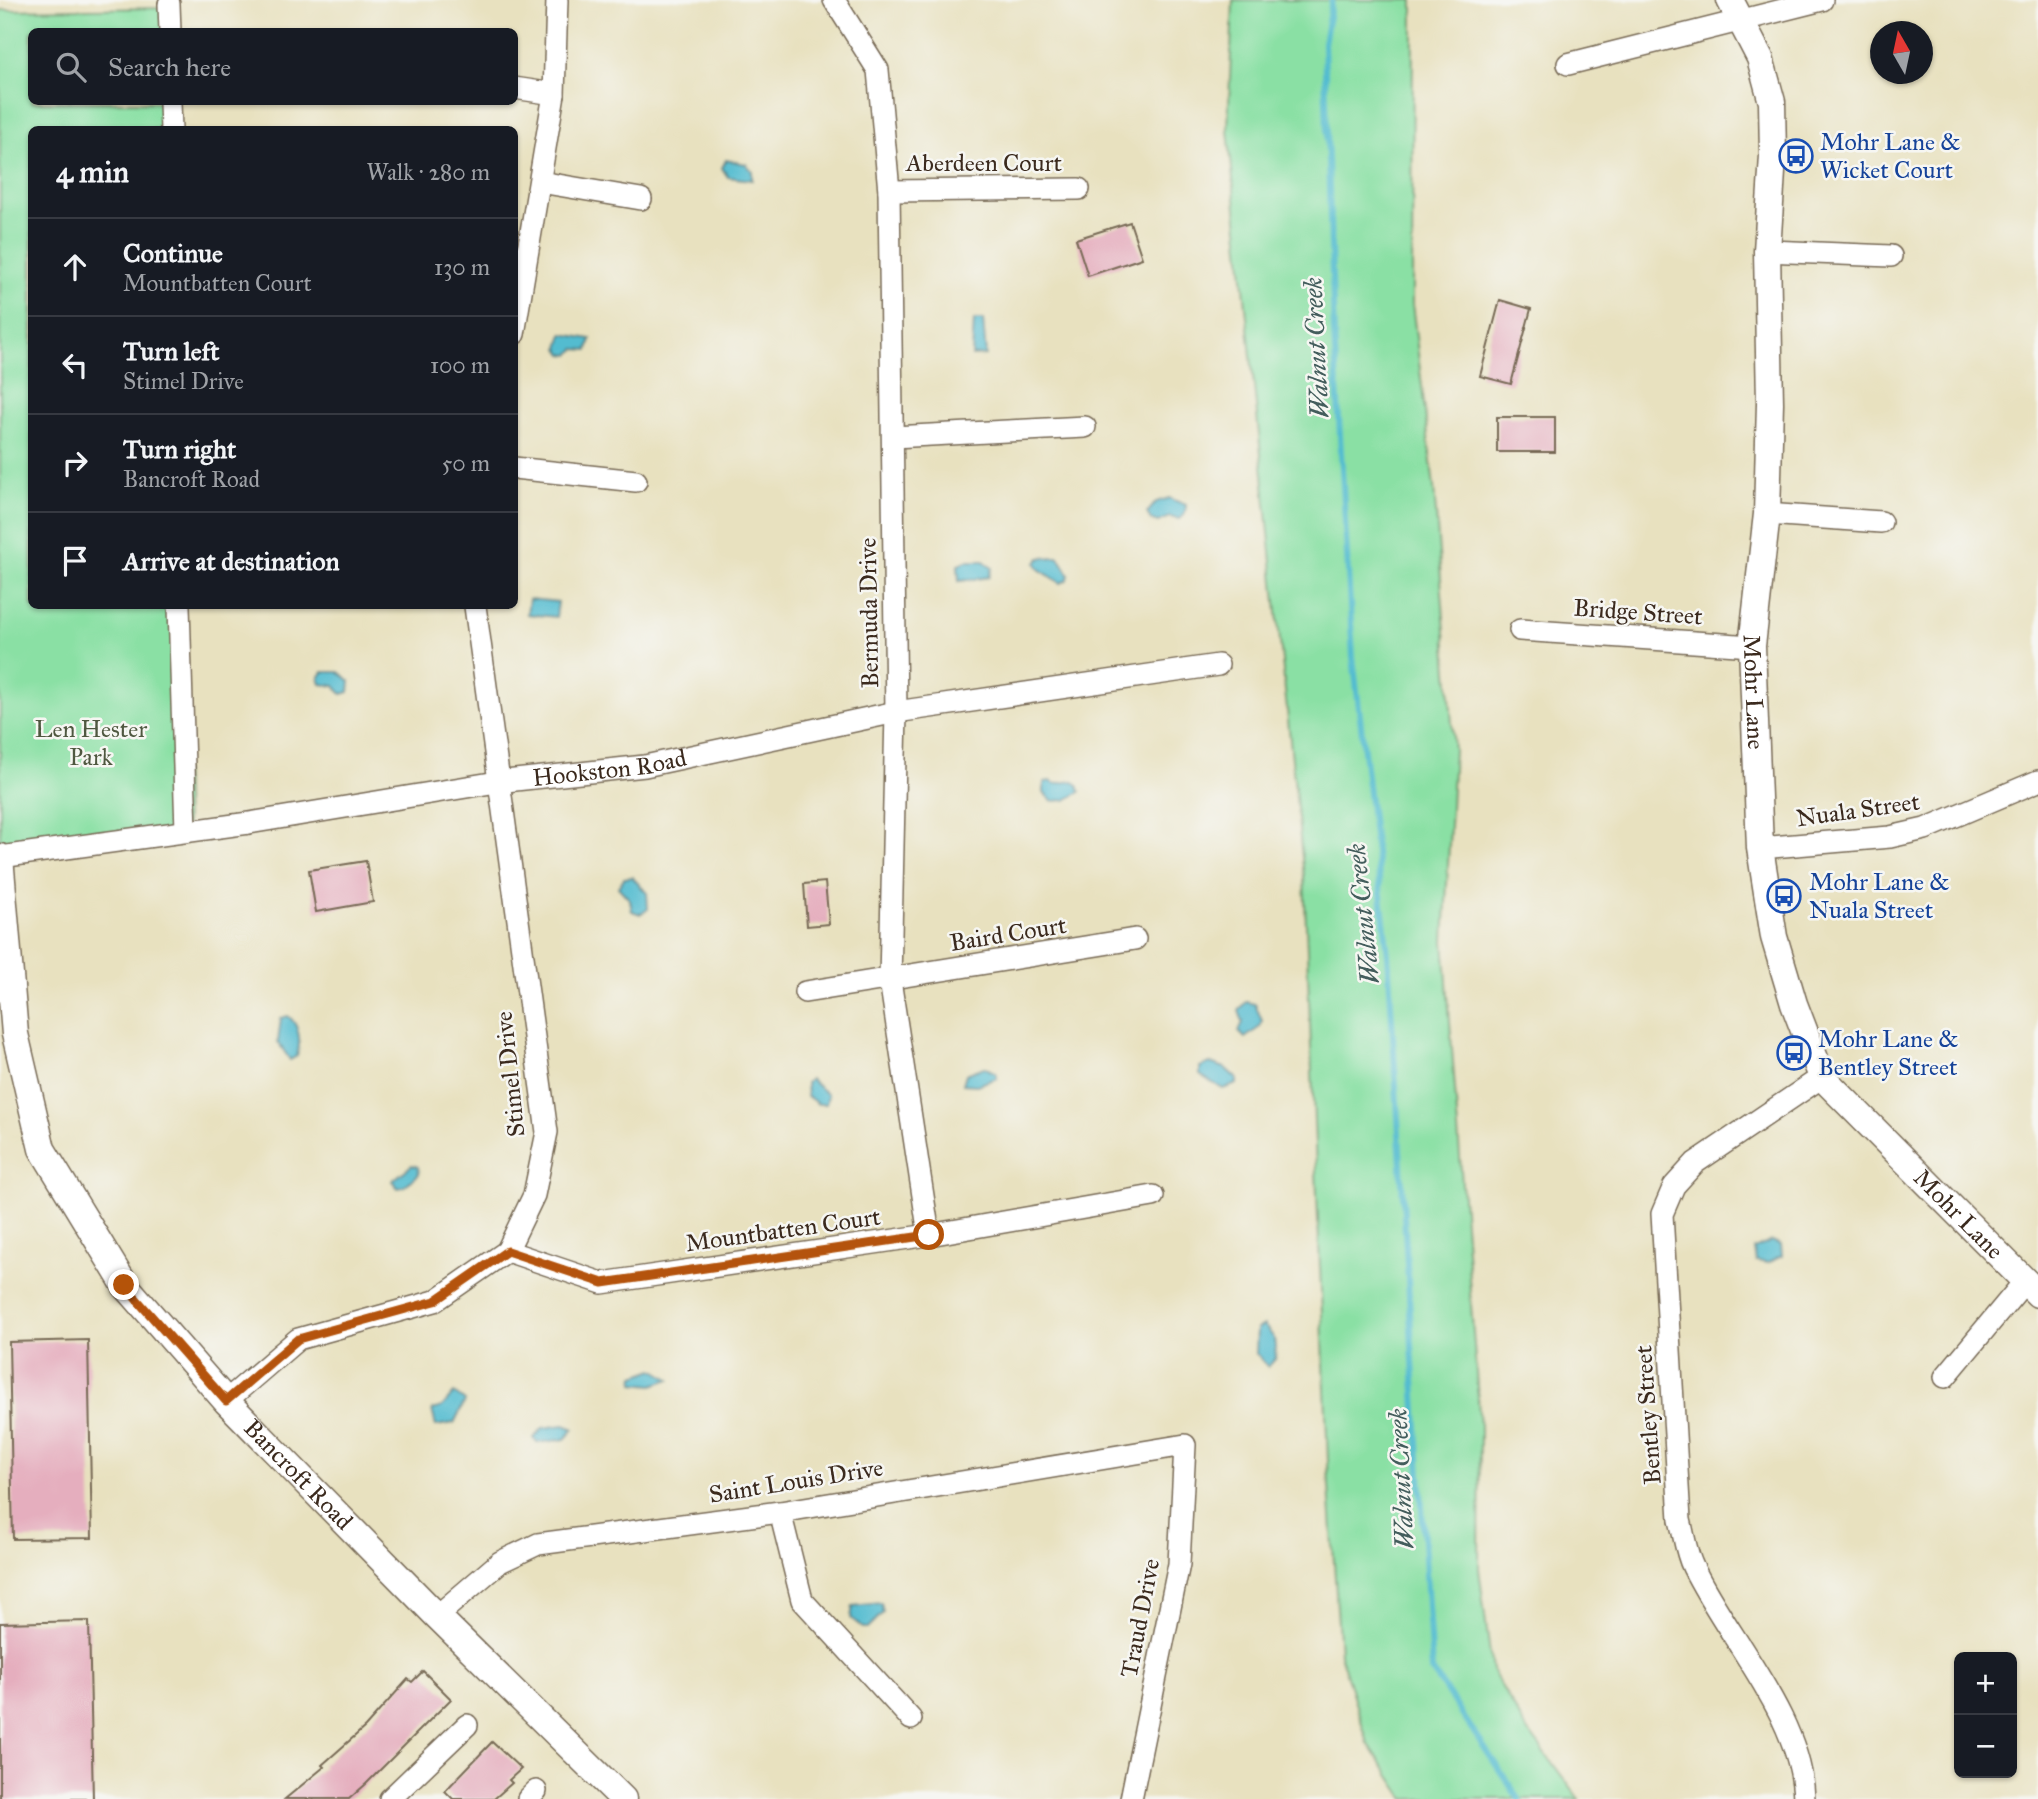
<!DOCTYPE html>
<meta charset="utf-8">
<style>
body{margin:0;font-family:"IM FELL Great Primer",serif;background:#20242c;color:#f1f3f6}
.controls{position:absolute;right:21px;bottom:21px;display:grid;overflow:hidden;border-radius:10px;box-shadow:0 2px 5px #0004}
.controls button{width:63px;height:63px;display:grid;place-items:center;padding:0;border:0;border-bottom:2px solid #363941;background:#171b24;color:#f1f3f6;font:35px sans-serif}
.compass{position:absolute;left:1870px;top:21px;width:63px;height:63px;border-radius:50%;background:#171b24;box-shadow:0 2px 5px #0004;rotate:351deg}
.stop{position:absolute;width:21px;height:21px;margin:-16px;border:5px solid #b45309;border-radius:50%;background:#fff}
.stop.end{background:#b45309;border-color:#fff;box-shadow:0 2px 7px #0008}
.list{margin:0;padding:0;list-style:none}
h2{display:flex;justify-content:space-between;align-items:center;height:91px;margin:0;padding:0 28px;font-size:30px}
h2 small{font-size:23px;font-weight:400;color:#9ea1a6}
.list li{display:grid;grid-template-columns:46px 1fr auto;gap:21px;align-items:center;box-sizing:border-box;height:98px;padding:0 28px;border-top:2px solid #363941}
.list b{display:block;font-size:26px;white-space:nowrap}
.list p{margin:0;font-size:23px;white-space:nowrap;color:#9ea1a6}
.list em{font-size:23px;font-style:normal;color:#9ea1a6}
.icon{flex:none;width:38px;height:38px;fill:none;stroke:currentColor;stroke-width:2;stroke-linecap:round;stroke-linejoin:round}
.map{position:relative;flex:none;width:2038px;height:1799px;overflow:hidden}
.search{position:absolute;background:#171b24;box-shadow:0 2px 5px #0004;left:28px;top:28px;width:490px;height:77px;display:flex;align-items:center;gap:18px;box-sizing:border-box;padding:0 24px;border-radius:10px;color:#9ea1a6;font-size:26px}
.panel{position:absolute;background:#171b24;box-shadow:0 2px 5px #0004;left:28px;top:126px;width:490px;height:483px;border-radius:10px}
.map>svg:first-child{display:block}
</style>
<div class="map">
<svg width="2038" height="1799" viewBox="0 0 2038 1799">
<rect width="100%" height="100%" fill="#f6f6f2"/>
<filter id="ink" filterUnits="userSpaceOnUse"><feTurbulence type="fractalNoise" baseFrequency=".0143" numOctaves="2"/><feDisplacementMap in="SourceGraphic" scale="14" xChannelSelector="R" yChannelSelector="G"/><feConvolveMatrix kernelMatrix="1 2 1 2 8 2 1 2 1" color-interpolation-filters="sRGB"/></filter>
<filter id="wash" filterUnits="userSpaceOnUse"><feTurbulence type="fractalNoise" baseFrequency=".00686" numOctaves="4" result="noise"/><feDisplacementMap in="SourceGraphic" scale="28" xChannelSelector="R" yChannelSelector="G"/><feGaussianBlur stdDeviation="1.57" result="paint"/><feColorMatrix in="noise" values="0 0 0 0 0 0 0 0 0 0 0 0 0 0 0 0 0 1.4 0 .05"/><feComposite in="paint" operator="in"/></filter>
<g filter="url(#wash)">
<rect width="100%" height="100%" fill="#e8e1bf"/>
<path fill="#8ae0a4" stroke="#628561" stroke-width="2" d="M 1233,0 L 1413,0 L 1412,303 L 1434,487 L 1454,750 L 1444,941 L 1480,1426 L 1479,1569 L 1492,1670 L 1524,1725 L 1579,1799 L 1405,1799 L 1368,1743 L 1340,1654 L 1329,1486 L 1304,877 L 1228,130 Z
M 170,8 L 170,31 L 32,32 L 32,102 L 171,102 L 171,129 L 32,130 L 32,606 L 179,606 L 186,831 L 0,847 L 0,10 Z"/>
<path fill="#53bcd0" stroke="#477377" stroke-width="2" d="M 726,160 L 746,164 L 752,171 L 752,180 L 728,177 L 722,168 Z
M 974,320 L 983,320 L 986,355 L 972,356 Z
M 563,334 L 591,339 L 588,350 L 575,349 L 570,355 L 563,354 L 559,348 Z
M 1169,498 L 1186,505 L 1185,513 L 1180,519 L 1169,517 L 1159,522 L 1151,520 L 1147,513 L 1156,502 Z
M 1059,557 L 1069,574 L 1068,579 L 1061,583 L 1039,569 L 1036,563 L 1040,558 Z
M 984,561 L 992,568 L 989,577 L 959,581 L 958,565 L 966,561 Z
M 529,599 L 558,602 L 556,617 L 527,614 Z
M 323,672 L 339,672 L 350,681 L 349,692 L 342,694 L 335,686 L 321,684 L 319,678 Z
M 1051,781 L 1055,784 L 1072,781 L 1078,785 L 1080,792 L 1066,800 L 1052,801 L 1044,793 L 1044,782 Z
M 632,877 L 647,893 L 648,909 L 640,914 L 632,911 L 630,900 L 618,887 L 624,878 Z
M 1246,1002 L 1255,1004 L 1262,1021 L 1260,1027 L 1245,1038 L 1239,1032 L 1243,1022 L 1239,1011 Z
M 288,1016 C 300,1025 301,1042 297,1056 L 290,1060 L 278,1042 L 281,1018 Z
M 1210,1063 L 1225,1068 L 1237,1079 L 1237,1084 L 1223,1089 L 1200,1075 L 1200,1067 Z
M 984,1067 L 996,1073 L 997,1078 L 977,1085 L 963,1084 L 966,1074 Z
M 810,1079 L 828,1095 L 826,1104 L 818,1104 L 807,1096 L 806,1083 Z
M 412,1165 L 418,1167 L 419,1174 L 403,1187 L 398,1188 L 392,1181 Z
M 1772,1241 L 1781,1245 L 1782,1256 L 1768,1263 L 1756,1261 L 1754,1249 Z
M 1264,1325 L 1274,1338 L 1276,1358 L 1268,1367 L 1256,1354 L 1257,1329 Z
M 654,1369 L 670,1379 L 653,1385 L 634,1383 L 635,1376 Z
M 454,1393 L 465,1401 L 454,1423 L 436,1426 L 432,1410 L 442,1407 Z
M 564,1425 L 574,1429 L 565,1439 L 537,1443 L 534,1438 L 543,1428 Z
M 881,1603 L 883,1613 L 868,1628 L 863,1628 L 851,1618 L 853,1606 Z"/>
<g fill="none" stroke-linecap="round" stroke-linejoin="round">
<path stroke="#53bcd0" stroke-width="6" d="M 1332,0 L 1324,43 L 1334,333 L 1353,657 L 1388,955 L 1432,1670 L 1519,1799"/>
</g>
<g id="blocks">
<path fill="#e5aebe" d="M 1130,222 L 1142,258 L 1088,276 L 1076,239 Z
M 1500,300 L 1531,309 L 1511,384 L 1480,376 Z
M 1497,417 L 1555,417 L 1555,452 L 1497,452 Z
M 366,861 L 373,902 L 316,912 L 309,870 Z
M 825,882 L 829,924 L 807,926 L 804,884 Z
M 88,1340 L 92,1538 L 13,1539 L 9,1342 Z
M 89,1621 L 93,1799 L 0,1799 L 0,1623 Z
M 423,1671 L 451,1699 L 366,1784 L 349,1799 L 285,1799 L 324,1767 L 322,1765 L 365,1727 L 408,1679 L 412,1682 Z
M 492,1742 L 521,1769 L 509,1780 L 512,1783 L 494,1799 L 453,1799 L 445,1791 Z"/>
</g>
</g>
<g filter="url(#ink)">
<use href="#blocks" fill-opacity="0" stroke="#786a56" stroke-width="2"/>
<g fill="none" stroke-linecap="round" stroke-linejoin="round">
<defs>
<g id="minor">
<path d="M 834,0 L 878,70 L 889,191 L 896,712 L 890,980 L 929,1235"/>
<path d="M 169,4 L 170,32"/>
<path d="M 1568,64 L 1822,0"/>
<path d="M 514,88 L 554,94"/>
<path d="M 170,102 L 171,130"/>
<path d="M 540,182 L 641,199"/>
<path d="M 889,191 L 1079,189"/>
<path d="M 1767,251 L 1891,256"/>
<path d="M 514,334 L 554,94 L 557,0"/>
<path d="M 893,437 L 1085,427"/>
<path d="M 514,468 L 636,481"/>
<path d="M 1767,514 L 1881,522"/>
<path d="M 179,606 L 186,831"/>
<path d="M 1520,630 L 1752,646"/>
<path d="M 1760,848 L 1890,837 L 1925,829 L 2038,781"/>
<path id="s1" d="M 0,857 L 249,823 L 497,782 L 645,766 L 896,712 L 1218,665"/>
<path d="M 805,992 L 1135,939"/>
<path d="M 507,1251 L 602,1283 L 929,1235 L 1153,1196"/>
<path d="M 1945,1377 L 2025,1281"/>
<path d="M 226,1401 L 298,1339 L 435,1301 L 507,1251 L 534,1195 L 547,1132 L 475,606"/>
<path d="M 780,1512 L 802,1600 L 911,1719"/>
<path d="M 437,1616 L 500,1562 L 538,1544 L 780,1512 L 1185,1445 L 1179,1564 L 1131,1799"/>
<path d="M 390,1799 L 467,1725"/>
<path d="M 528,1799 L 536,1791"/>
<path d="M 1804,1799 C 1802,1717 1728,1639 1693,1567 C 1686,1553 1684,1535 1680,1520 L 1662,1214 L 1674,1186 L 1695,1163 L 1822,1077"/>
</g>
<g id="tertiary">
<path id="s2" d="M 1730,0 L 1760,58 L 1772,102 L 1773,156 L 1767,251 L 1770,403 L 1767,514 L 1752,646 L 1760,848 L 1774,937 L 1794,1004 L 1822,1077 L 2038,1294"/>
<path id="s3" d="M 0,857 L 15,1034 L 42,1149 L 125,1285 L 226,1401 L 437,1616 L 623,1799"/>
</g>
</defs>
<use href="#minor" stroke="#786a56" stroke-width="24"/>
<use href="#tertiary" stroke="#786a56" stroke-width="29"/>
<use href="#minor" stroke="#fff" stroke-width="21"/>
<use href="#tertiary" stroke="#fff" stroke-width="26"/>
</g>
</g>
<g fill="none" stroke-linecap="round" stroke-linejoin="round" filter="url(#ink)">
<path stroke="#b45309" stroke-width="9" d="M 124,1285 L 226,1401 L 298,1339 L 435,1301 L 507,1251 L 603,1283 L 929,1235"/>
</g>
<defs>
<symbol id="bus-ring" viewBox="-11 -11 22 22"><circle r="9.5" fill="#f6f6f2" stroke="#1a4fb4" stroke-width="1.5"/><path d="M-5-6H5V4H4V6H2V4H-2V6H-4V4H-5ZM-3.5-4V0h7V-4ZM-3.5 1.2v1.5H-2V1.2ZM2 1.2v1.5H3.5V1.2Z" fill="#1a4fb4"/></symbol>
</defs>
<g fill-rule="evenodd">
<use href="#bus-ring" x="1777" y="137" width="38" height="38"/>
<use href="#bus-ring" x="1765" y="877" width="38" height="38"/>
<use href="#bus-ring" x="1775" y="1034" width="38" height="38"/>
</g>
<g text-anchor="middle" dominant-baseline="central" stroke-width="5" stroke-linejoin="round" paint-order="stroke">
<g font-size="24" fill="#164399" stroke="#f6f6f2" text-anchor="start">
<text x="1820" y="142">Mohr Lane &amp;<tspan x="1820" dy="28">Wicket Court</tspan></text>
<text x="1809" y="882">Mohr Lane &amp;<tspan x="1809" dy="28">Nuala Street</tspan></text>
<text x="1818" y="1039">Mohr Lane &amp;<tspan x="1818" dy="28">Bentley Street</tspan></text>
</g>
<g font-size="24" fill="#3b2a1e" stroke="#f6f6f2">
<text x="984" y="163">Aberdeen Court</text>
<text transform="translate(1638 612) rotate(4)">Bridge Street</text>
<text transform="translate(869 613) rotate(-91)">Bermuda Drive</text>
<text stroke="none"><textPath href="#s2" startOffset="702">Mohr Lane</textPath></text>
<text stroke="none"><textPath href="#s1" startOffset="616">Hookston Road</textPath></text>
<text transform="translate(1858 810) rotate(-8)">Nuala Street</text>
<text transform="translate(1008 934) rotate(-9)">Baird Court</text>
<text transform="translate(510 1074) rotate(-96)">Stimel Drive</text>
<text stroke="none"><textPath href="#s2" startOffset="1290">Mohr Lane</textPath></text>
<text transform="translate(783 1230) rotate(-8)">Mountbatten Court</text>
<text transform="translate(1648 1415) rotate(-94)">Bentley Street</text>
<text stroke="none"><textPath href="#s3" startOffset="712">Bancroft Road</textPath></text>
<text transform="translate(796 1481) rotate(-9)">Saint Louis Drive</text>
<text transform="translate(1140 1618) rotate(-79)">Traud Drive</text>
</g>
<g font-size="24" fill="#4f5840" stroke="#f6f6f2">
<text x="91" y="729">Len Hester<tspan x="91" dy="28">Park</tspan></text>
</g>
<g font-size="26" font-style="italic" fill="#435d5c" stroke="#f6f6f2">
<text transform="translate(1316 348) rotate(-93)">Walnut Creek</text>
<text transform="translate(1363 914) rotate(-96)">Walnut Creek</text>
<text transform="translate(1401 1479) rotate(-93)">Walnut Creek</text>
</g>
</g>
</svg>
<div class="controls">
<button>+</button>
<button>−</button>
</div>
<svg class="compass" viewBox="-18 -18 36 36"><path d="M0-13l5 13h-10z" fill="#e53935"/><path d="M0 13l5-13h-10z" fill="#9ea1a6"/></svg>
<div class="stop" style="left:929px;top:1235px"></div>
<div class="stop end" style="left:124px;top:1285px"></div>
<div class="search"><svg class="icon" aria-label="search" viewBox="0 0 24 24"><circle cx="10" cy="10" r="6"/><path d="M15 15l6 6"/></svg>Search here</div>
<section class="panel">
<h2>4 min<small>Walk · 280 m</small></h2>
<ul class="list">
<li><svg class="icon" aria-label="ahead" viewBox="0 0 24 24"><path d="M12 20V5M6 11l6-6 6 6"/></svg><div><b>Continue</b><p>Mountbatten Court</p></div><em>130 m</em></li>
<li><svg class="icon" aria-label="left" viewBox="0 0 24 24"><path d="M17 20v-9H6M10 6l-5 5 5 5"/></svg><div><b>Turn left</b><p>Stimel Drive</p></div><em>100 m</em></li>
<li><svg class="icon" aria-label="right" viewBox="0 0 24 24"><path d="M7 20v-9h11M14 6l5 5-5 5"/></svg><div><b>Turn right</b><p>Bancroft Road</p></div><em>50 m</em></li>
<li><svg class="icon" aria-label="arrive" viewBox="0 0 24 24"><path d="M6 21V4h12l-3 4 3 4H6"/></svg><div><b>Arrive at destination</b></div></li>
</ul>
</section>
</div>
